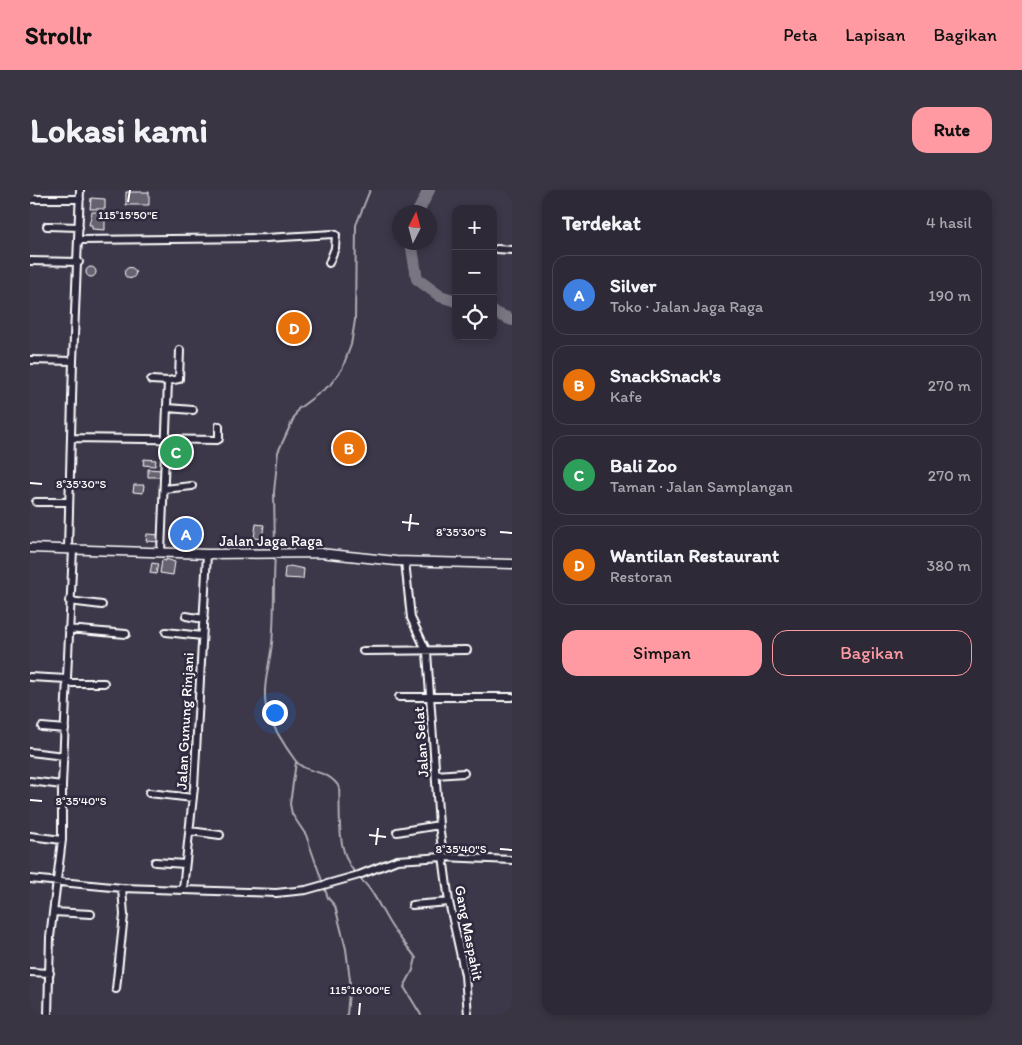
<!DOCTYPE html>
<html lang="id">
<meta charset="utf-8">
<style>
body{margin:0;font-family:Itim,sans-serif;background:#393542;color:#f1f3f6}
.controls{position:absolute;right:15px;top:15px;display:grid;overflow:hidden;border-radius:10px;box-shadow:0 2px 8px #0003}
.controls button{width:45px;height:45px;display:grid;place-items:center;padding:0;border:0;border-bottom:1px solid #484552;background:#2d2937;color:#f1f3f6;font:25px sans-serif}
.compass{position:absolute;left:362px;top:15px;width:45px;height:45px;border-radius:50%;background:#2d2937;box-shadow:0 2px 8px #0003;rotate:6deg}
.you{position:absolute;left:244px;top:522px;width:18px;height:18px;margin:-12px;border:4px solid #fff;border-radius:50%;background:#1a73e8;box-shadow:0 0 0 8px #1a73e833}
.badge{display:grid;place-items:center;width:32px;height:32px;border-radius:50%;background:#ff9aa2;color:#fff;font-size:16px;font-weight:700}
.pin{position:absolute;translate:-50% -50%;border:2px solid #fff;box-shadow:0 1px 5px #0006}
.list{margin:0;padding:0;list-style:none}
h2{display:flex;justify-content:space-between;align-items:center;height:65px;margin:0;padding:0 20px;font-size:21px}
h2 small{font-size:16px;font-weight:400;color:#a7a6ad}
.list li{display:grid;grid-template-columns:32px 1fr auto;gap:15px;align-items:center;box-sizing:border-box;height:80px;margin:0 10px 10px;padding:0 10px;border:1px solid #484552;border-radius:15px}
.list b{display:block;font-size:19px;white-space:nowrap}
.list p{margin:0;font-size:16px;white-space:nowrap;color:#a7a6ad}
.list em{font-size:16px;font-style:normal;color:#a7a6ad}
.actions{display:flex;gap:10px;padding:15px 20px}
.actions a{flex:1;padding:11px 0;border:1px solid #ff9aa2;border-radius:15px;text-align:center;font-size:18px;color:#ff9aa2}
.actions .main{background:#ff9aa2;color:#111}
.icon{flex:none;width:28px;height:28px;fill:none;stroke:currentColor;stroke-width:2;stroke-linecap:round;stroke-linejoin:round}
.map{position:relative;flex:none;width:482px;height:825px;overflow:hidden;border-radius:15px}
header{display:flex;align-items:center;gap:30px;box-sizing:border-box;height:70px;padding:0 25px;background:#ff9aa2;color:#111}
header strong{font-size:24px}
nav{display:flex;gap:28px;margin-inline-start:auto;font-size:18px}
.intro{display:flex;align-items:center;justify-content:space-between;box-sizing:border-box;height:120px;padding:0 30px}
h1{margin:0;font-size:35px}
.button{padding:12px 22px;border-radius:15px;background:#ff9aa2;color:#111;font-size:18px;font-weight:700}
main{display:flex;gap:30px;padding:0 30px}
aside{flex:1;background:#2d2937;border-radius:15px;box-shadow:0 2px 8px #0003}
.map>svg:first-child{display:block}
</style>
<header>
<strong>Strollr</strong>
<nav><a>Peta</a><a>Lapisan</a><a>Bagikan</a></nav>
</header>
<div class="intro"><h1>Lokasi kami</h1><a class="button">Rute</a></div>
<main>
<div class="map">
<svg width="482" height="825" viewBox="0 0 482 825">
<rect width="100%" height="100%" fill="#3c3749"/>
<filter id="ink" filterUnits="userSpaceOnUse"><feTurbulence type="fractalNoise" baseFrequency=".02" numOctaves="2"/><feDisplacementMap in="SourceGraphic" scale="10" xChannelSelector="R" yChannelSelector="G"/><feConvolveMatrix kernelMatrix="1 2 1 2 8 2 1 2 1" color-interpolation-filters="sRGB"/></filter>
<g filter="url(#ink)">
<g fill="none" stroke-linecap="round" stroke-linejoin="round">
<path stroke="#afadb4" stroke-width="2" d="M 245,360 L 244,302 L 248,262 L 268,219 L 300,195 L 312,179 L 321,155 L 325,130 L 326,35 L 340,0
M 245,365 C 243,394 245,424 242,453 C 240,474 232,496 236,517 C 239,531 256,558 265,570 C 275,585 296,577 309,597 C 311,626 305,660 326,684
M 266,572 L 260,614 L 262,624 L 276,645 L 298,708 L 305,716 L 316,759 L 320,790 L 317,825
M 329,688 C 345,700 352,724 364,740 C 371,750 379,758 386,768 L 383,780 L 374,797 L 391,825"/>
<path stroke="#797682" stroke-width="12" d="M 388,22 L 399,0
M 381,52 L 387,89 L 410,106 L 426,111
M 463,122 L 482,130"/>
</g>
<path fill="#666270" stroke="#fff" d="M 96,2 L 119,2 L 119,15 L 96,15 Z
M 61,8 L 75,9 L 75,19 L 60,19 Z
M 62,22 L 75,22 L 75,40 L 62,39 L 62,35 L 59,35 Z
M56 82a5 5 0 1 1 10 0a5 5 0 1 1-10 0Z
M94.5 83a5.5 5.5 0 1 1 11 0a5.5 5.5 0 1 1-11 0Z
M 114,269 L 126,270 L 125,276 L 113,275 Z
M 118,279 L 131,280 L 130,287 L 118,287 Z
M 104,295 L 114,295 L 113,303 L 103,302 Z
M 226,334 L 234,335 L 232,349 L 224,348 Z
M 117,344 L 131,345 L 130,352 L 116,351 Z
M 136,369 L 145,372 L 143,385 L 130,383 L 132,370 L 136,371 Z
M 122,373 L 128,374 L 126,384 L 120,383 Z
M 260,376 L 274,379 L 273,389 L 254,388 L 255,378 Z"/>
<g fill="none" stroke-linecap="round" stroke-linejoin="round">
<defs>
<path id="minor" d="M 0,9 L 50,9
M 17,36 L 49,37
M 49,50 L 236,48 L 303,44 L 306,45 L 305,58 L 299,73
M 467,59 L 482,60
M 0,71 L 49,72
M 0,170 L 43,171
M 121,190 L 138,191 L 138,192 L 131,362
M 138,191 L 149,189 L 150,160
M 138,218 L 163,220
M 42,248 L 187,250 L 189,249 L 189,236
M 134,299 L 162,296
M 6,312 L 39,312
M 38,359 L 43,171 L 50,0
M 375,371 L 381,428 L 397,462 L 409,635 L 419,712 L 435,785 L 438,825
M 39,411 L 72,415
M 156,426 L 174,429
M 38,439 L 96,444
M 136,442 L 172,446
M 333,461 L 437,460
M 0,487 L 37,489
M 36,493 L 74,493
M 369,507 L 482,507
M 12,537 L 35,539
M 0,562 L 34,566
M 406,585 L 434,583
M 0,591 L 32,595
M 119,603 L 163,608
M 160,641 L 190,645
M 367,642 L 409,635
M 0,646 L 32,650
M 125,672 L 155,674
M 0,689 L 92,698 L 246,703 L 276,700 L 329,685 L 367,670 L 413,667 L 482,670
M 153,699 L 164,597 L 177,364
M 382,715 L 419,712
M 23,722 L 61,724
M 0,782 L 20,783
M 86,799 L 94,725 L 92,698
M 18,825 L 20,747 L 32,650 L 32,595 L 43,359"/>
<path id="tertiary" d="M 0,358 L 177,364 L 290,363 L 366,371 L 482,374"/>
</defs>
<use href="#minor" stroke="#fff" stroke-width="10"/>
<use href="#tertiary" stroke="#fff" stroke-width="11"/>
<use href="#minor" stroke="#2f2a3d" stroke-width="6"/>
<use href="#tertiary" stroke="#2f2a3d" stroke-width="8"/>
</g>
</g>
<path fill="none" stroke="#fff" stroke-width="2" d="M 98,12 L 100,0M 0,293 L 12,294M 372,332 L 389,334M 379,341 L 381,324M 470,342 L 482,343M 0,610 L 12,611M 339,645 L 356,647M 346,655 L 348,638M 470,659 L 482,660M 329,825 L 330,813"/>
<g text-anchor="middle" dominant-baseline="central" stroke-width="5" stroke-linejoin="round" paint-order="stroke">
<g font-size="15" fill="#fff" stroke="#2f2a3d">
<text x="241" y="351">Jalan Jaga Raga</text>
<text transform="translate(155 531) rotate(-87)">Jalan Gunung Rinjani</text>
<text transform="translate(391 552) rotate(-94)">Jalan Selat</text>
<text transform="translate(439 743) rotate(79)">Gang Maspahit</text>
</g>
</g>
<g font-size="12" text-anchor="middle" fill="#fff" stroke="#2f2a3d" stroke-width="5" stroke-linejoin="round" paint-order="stroke">
<text x="98" y="29">115°15'50"E</text>
<text x="51" y="298">8°35'30"S</text>
<text x="431" y="346">8°35'30"S</text>
<text x="51" y="615">8°35'40"S</text>
<text x="431" y="663">8°35'40"S</text>
<text x="330" y="804">115°16'00"E</text>
</g>
</svg>
<div class="controls">
<button>+</button>
<button>−</button>
<button><svg class="icon" aria-label="locate" viewBox="0 0 24 24"><circle cx="12" cy="12" r="6"/><path d="M12 2v4M12 18v4M2 12h4M18 12h4"/></svg></button>
</div>
<svg class="compass" viewBox="-18 -18 36 36"><path d="M0-13l5 13h-10z" fill="#e53935"/><path d="M0 13l5-13h-10z" fill="#a7a6ad"/></svg>
<div class="you"></div>
<div class="pin badge" style="left:156px;top:344px;background:#3f7fe0">A</div>
<div class="pin badge" style="left:319px;top:258px;background:#e8710a">B</div>
<div class="pin badge" style="left:146px;top:262px;background:#2e9e5b">C</div>
<div class="pin badge" style="left:264px;top:138px;background:#e8710a">D</div>
</div>
<aside>
<h2>Terdekat<small>4 hasil</small></h2>
<ul class="list">
<li><span class="badge" style="background:#3f7fe0">A</span><div><b>Silver</b><p>Toko · Jalan Jaga Raga</p></div><em>190 m</em></li>
<li><span class="badge" style="background:#e8710a">B</span><div><b>SnackSnack's</b><p>Kafe</p></div><em>270 m</em></li>
<li><span class="badge" style="background:#2e9e5b">C</span><div><b>Bali Zoo</b><p>Taman · Jalan Samplangan</p></div><em>270 m</em></li>
<li><span class="badge" style="background:#e8710a">D</span><div><b>Wantilan Restaurant</b><p>Restoran</p></div><em>380 m</em></li>
</ul>
<div class="actions"><a class="main">Simpan</a><a>Bagikan</a></div>
</aside>
</main>
